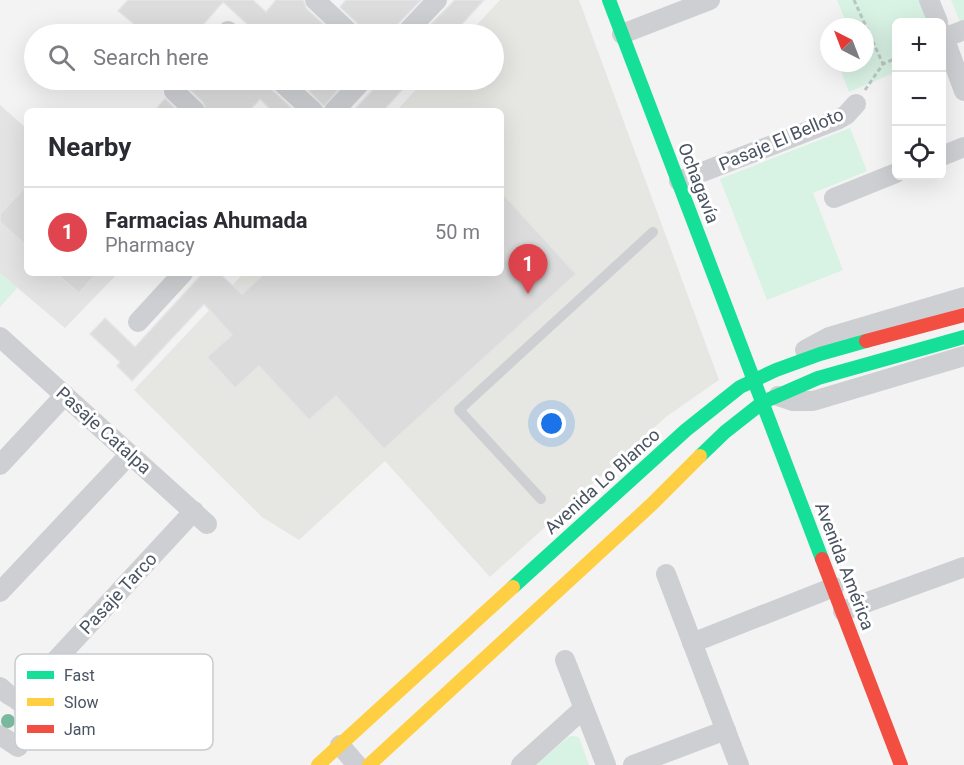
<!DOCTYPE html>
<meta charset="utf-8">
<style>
body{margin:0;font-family:Roboto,sans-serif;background:#f2f2f3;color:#2b2b33}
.controls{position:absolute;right:18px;top:18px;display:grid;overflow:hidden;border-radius:9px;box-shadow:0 6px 24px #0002}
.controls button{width:54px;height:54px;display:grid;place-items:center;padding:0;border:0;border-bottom:2px solid #e1e1e2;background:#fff;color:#2b2b33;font:30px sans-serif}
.compass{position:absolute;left:820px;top:18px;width:54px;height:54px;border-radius:50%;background:#fff;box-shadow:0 6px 24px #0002;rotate:318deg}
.you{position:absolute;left:552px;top:424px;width:21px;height:21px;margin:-15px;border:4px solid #fff;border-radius:50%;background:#1a73e8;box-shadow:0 0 0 9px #1a73e833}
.badge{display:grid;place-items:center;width:39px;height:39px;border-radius:50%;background:#b45309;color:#fff;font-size:20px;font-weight:700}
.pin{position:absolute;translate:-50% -50px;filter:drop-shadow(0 2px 3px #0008)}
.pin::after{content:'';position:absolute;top:32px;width:21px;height:18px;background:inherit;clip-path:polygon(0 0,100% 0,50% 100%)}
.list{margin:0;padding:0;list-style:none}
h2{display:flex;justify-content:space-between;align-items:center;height:78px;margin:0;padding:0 24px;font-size:26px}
h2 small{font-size:20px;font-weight:400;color:#7c7c81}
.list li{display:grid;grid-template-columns:39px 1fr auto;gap:18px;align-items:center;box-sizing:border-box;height:90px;padding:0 24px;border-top:2px solid #e1e1e2}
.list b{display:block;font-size:22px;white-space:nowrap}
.list p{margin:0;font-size:20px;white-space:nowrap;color:#7c7c81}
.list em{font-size:20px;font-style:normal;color:#7c7c81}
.icon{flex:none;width:33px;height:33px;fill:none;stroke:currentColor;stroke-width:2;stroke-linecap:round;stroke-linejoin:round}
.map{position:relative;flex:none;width:964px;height:765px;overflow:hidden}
.search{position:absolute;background:#fff;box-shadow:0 6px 24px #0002;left:24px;top:24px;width:480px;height:66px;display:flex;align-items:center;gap:15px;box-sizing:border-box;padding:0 21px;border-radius:33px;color:#7c7c81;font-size:22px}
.panel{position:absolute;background:#fff;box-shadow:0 6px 24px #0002;left:24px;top:108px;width:480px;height:168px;border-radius:9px}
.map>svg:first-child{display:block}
</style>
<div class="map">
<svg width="964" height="765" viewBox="0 0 964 765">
<rect width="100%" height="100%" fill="#f3f3f3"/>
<path fill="#e6e7e2" d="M 500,0 L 579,0 L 719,380 L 667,416 L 490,577 L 385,461 L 299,540 L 262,517 L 134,390 L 244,273 L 501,273 L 501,111 L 396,111 L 425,80 L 494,80 L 494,34 L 468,34 Z"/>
<path fill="#e5e4e5" d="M 0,105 L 27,129 L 27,273 L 118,273 L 65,328 L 0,273 Z"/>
<path fill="#d8f2e4" d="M 837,0 L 924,0 L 933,22 L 896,22 L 896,72 L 849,92 L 839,66 L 846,63 L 865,63 L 865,27 L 848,27 Z
M 951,0 L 964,0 L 964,31 Z
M 850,128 L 867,171 L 813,193 L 843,270 L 767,300 L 720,179 Z
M 0,273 L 17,288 L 0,307 Z
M 573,736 L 578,737 L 580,740 L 589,765 L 536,765 L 568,737 Z"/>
<path fill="#dcdcdd" stroke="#e4e5e6" stroke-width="1.5" d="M 128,0 L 253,0 L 266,12 L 276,0 L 303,0 L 307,9 L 334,34 L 258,34 L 223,2 L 195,34 L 146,34 L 118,11 Z
M 346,0 L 421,0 L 396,26 L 393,34 L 363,34 L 360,26 L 340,7 Z
M 455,0 L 484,0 L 453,34 L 434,34 L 427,28 Z
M 183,80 L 267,80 L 271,89 L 295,111 L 272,111 L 260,99 L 249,111 L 207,111 L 203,102 L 181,81 Z
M 320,80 L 347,80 L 324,106 L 309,91 Z
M 382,80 L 411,80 L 383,111 L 353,111 Z
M 165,99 L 166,100 L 178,111 L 154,111 Z
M 27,185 L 27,246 L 0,222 L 0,214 Z
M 501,192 L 576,274 L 384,449 L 336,396 L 309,420 L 259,366 L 235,388 L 207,357 L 232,335 L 204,304 L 132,381 L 117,366 L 120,362 L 90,334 L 105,318 L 135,347 L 203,273 L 219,273 L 242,294 L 265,273 L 501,273 Z
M 56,273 L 97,273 L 79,293 Z"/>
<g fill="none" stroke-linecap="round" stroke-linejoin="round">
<path stroke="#bac7c4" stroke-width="3" stroke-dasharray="4.5 3" stroke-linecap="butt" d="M 854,0 L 883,64
M 865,90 L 883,64 L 896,58"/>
<path stroke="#cdcfd2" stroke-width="10" d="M 541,499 L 459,410 L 653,232"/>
<path stroke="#cdcfd2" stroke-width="20" d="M 315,0 L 351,34
M 929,0 L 938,22
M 228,31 L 232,34
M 942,32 L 964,91
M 405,34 L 437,0
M 622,34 L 710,0
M 944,38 L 964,30
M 279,80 L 313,111
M 174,91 L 195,111
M 334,111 L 363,80
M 942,156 L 964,147
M 679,181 L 837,120 L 846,115 L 856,104
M 834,198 L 896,173
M 138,322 L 183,273
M 0,337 L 207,524
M 805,350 L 829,337 L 964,297
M 778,396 L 793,401 L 813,401 L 964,356
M 0,465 L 65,395
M 666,574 L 739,765
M 0,592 L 130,454
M 843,611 L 964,567
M 692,643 L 834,587
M 565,660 L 606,765
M 0,687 L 9,695 L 41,714
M 18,701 L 194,511
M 0,735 L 18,747
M 340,745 L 357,765
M 521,765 L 583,709
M 633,765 L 726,730"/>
<path stroke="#16e098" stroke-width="14" d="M 609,0 L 822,559
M 700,456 L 725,432 L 763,402 L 818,378 L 964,337
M 513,587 L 686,430 L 740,387 L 776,370 L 820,354 L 866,341"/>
<path stroke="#ffcf43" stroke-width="14" d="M 318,765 L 513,587
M 369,765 L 652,504 L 700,456"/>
<path stroke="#f24e42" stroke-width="14" d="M 866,341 L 964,315
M 822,559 L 901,765"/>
</g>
<circle fill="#78b89d" cx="8" cy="721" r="7"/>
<g text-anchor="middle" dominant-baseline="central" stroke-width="6" stroke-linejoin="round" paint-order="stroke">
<g font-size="18" fill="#495361" stroke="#fff">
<text transform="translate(781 139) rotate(-23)">Pasaje El Belloto</text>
<text transform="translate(699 183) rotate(69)">Ochagavía</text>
<text transform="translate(104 430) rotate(42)">Pasaje Catalpa</text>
<text transform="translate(602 481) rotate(-42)">Avenida Lo Blanco</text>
<text transform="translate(845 566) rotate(69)">Avenida América</text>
<text transform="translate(118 593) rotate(-47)">Pasaje Tarco</text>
</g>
</g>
<rect x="15" y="654" width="198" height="96" rx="9" fill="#fff" stroke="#c8cbd0" stroke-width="1.5"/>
<rect x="27" y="671" width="27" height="8" fill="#16e098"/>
<rect x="27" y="698" width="27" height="8" fill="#ffcf43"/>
<rect x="27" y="725" width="27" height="8" fill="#f24e42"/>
<g font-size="16" fill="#495361">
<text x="64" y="681">Fast</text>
<text x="64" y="708">Slow</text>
<text x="64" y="735">Jam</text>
</g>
</svg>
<div class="controls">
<button>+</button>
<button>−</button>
<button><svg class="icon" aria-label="locate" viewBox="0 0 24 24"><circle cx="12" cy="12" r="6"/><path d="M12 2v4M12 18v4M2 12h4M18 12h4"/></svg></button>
</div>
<svg class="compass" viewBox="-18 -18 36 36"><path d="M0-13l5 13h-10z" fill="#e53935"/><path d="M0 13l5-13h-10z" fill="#7c7c81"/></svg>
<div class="you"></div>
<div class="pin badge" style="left:528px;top:294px;background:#e0444e">1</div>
<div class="search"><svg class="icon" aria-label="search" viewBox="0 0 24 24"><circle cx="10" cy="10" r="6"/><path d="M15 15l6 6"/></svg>Search here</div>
<section class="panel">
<h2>Nearby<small></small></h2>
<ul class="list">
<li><span class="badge" style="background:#e0444e">1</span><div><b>Farmacias Ahumada</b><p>Pharmacy</p></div><em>50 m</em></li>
</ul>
</section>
</div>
